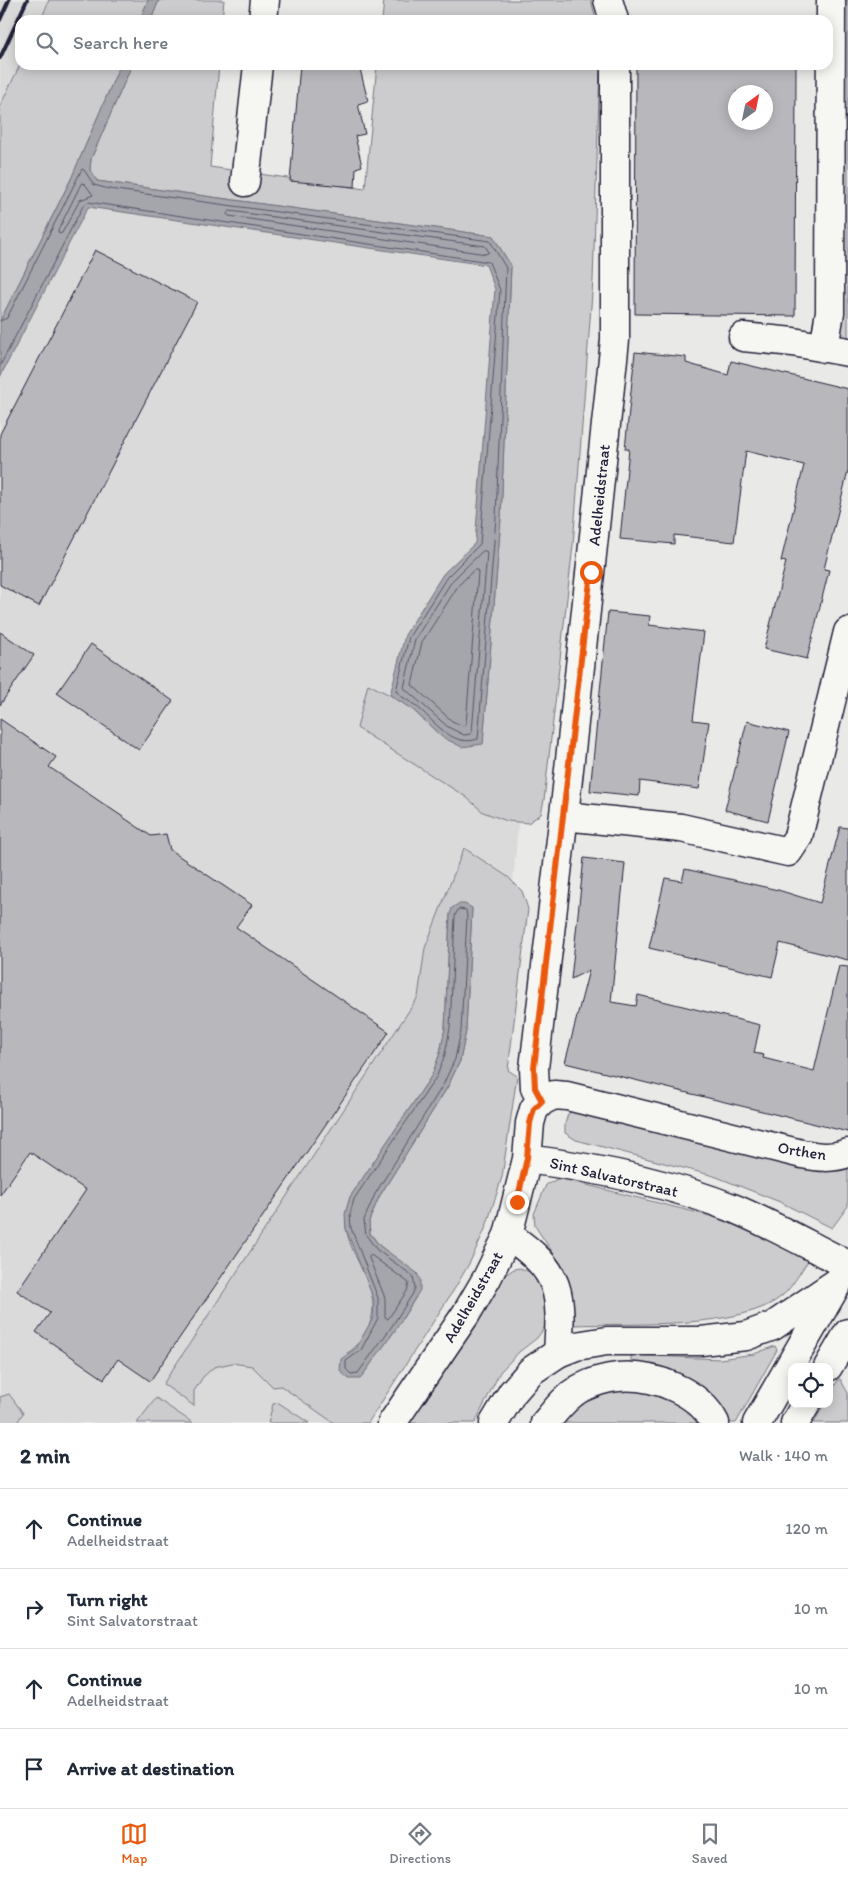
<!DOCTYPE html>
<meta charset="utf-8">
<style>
body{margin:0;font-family:Itim,sans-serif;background:#f6f6f7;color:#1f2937}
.controls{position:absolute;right:15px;bottom:15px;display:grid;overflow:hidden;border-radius:10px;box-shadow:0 2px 12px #0003}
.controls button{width:45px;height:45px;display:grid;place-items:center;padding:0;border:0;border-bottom:1px solid #e0e1e3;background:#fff;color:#1f2937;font:25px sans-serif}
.compass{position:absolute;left:728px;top:85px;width:45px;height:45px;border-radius:50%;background:#fff;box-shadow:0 2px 12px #0003;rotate:33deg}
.stop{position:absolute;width:15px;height:15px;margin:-11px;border:4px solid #ea580c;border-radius:50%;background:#fff}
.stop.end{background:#ea580c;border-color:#fff;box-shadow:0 1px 5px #0008}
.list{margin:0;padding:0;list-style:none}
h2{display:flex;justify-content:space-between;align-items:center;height:65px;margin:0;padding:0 20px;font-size:21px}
h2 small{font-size:16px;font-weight:400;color:#747a83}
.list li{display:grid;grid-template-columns:32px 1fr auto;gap:15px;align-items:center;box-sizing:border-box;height:80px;padding:0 20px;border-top:1px solid #e0e1e3}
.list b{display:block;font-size:19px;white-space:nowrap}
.list p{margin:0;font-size:16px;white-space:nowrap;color:#747a83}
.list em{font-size:16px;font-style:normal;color:#747a83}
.icon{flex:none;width:28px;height:28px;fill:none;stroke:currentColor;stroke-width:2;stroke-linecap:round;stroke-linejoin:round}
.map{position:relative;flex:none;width:848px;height:1423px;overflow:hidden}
.search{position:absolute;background:#fff;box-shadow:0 2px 12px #0003;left:15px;right:15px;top:15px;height:55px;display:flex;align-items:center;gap:12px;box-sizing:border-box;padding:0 18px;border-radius:15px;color:#747a83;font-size:19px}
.sheet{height:385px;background:#fff}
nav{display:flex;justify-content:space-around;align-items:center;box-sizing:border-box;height:70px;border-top:1px solid #e0e1e3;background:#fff;font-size:14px;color:#747a83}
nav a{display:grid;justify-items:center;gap:2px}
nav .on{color:#ea580c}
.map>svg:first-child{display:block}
</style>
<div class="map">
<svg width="848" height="1423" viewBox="0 0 848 1423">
<rect width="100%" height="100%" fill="#e9e9e7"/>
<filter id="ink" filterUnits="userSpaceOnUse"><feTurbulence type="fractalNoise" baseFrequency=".02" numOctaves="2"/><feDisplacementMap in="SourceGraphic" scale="10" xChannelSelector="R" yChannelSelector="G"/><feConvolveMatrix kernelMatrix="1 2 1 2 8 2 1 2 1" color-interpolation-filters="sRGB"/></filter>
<g filter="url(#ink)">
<path fill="#dadada" d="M 0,0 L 49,0 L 41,20 L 20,20 L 20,65 L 0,106 Z
M 101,156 L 575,221 L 496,1062 L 441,1262 L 334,1423 L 0,1423 L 0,346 Z"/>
<path fill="#ccccce" stroke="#777784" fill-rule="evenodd" d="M 49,0 L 148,0 L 140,20 L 41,20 Z
M 159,0 L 224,0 L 222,20 L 151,20 Z
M 384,0 L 591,0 L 596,20 L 382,20 Z
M 841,0 L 848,0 L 848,340 L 842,332 L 840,322 Z
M 20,65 L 120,65 L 71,179 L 0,321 L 0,106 Z
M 132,65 L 219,65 L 210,167 L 365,189 L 377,65 L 600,65 L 593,280 L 573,545 L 544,800 L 541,814 L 528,823 L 507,821 L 483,812 L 466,797 L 357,728 L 368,684 L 390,695 L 413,710 L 442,737 L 483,743 L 501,518 L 511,266 L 493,236 L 97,181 L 90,170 L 91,159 Z
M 464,848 L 508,877 L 522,891 L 528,909 L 508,1070 L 517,1076 L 502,1177 L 486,1227 L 470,1262 L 455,1288 L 368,1423 L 334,1423 L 281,1386 L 273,1387 L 252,1366 L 232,1363 L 214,1367 L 203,1377 L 194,1391 L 194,1406 L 163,1384 L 418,997 L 425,948 ZM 472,908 L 466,1031 L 460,1061 L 447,1088 L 379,1197 L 369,1221 L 370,1233 L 380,1246 L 394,1258 L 416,1297 L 396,1329 L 360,1379 L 347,1353 C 356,1348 360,1342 365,1333 C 389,1295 352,1265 346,1228 C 344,1217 347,1207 350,1197 L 432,1075 L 440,1053 L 445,1028 L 450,914 Z
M 576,1109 L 848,1165 L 848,1206 L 832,1228 L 780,1202 L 714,1176 L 576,1140 L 565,1133 L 565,1124 L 568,1114 Z
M 559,1178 L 714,1217 L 758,1234 L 808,1261 C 800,1272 793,1286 783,1295 C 745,1330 626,1323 574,1325 L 572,1292 L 563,1268 L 535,1226 L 534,1214 L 546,1185 Z
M 520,1268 L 532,1273 L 543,1286 L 547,1324 L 537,1338 L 519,1352 L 500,1372 L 475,1423 L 410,1423 L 478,1323 L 505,1275 L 514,1269 Z
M 775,1346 L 777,1350 L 736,1423 L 731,1423 L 722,1410 L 631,1364 L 631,1355 L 720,1359 L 754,1354 Z
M 840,1379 L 848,1393 L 848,1423 L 814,1423 L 824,1404 L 829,1404 L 829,1396 L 838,1380 Z
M 624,1386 L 671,1397 L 702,1423 L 558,1423 L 580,1401 Z
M 9,1394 L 23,1413 L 17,1423 L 0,1423 L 0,1397 Z
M 156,1398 L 193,1423 L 137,1423 Z
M 279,1403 L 309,1423 L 268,1423 L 273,1404 Z"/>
<path fill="#a5a5ac" stroke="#71717f" d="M 148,0 L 159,0 L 151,20 L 140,20 Z
M 120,65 L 132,65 L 91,159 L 90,170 L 97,181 L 493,236 L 511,266 L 501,518 L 483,744 L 462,747 L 442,737 L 413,710 L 390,695 L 405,635 L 443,574 L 475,543 L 495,289 L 486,265 L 88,207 L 0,377 L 0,321 L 71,179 Z
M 458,904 L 465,904 L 472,908 L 466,1031 L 460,1061 L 447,1088 L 379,1197 L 369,1221 L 370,1234 L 380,1246 L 417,1273 L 420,1280 L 420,1290 L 396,1329 L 360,1379 L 349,1379 L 340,1371 L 341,1359 L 356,1348 L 373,1318 L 374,1300 L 346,1229 L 345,1214 L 350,1197 L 432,1075 L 440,1053 L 445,1028 L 450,914 L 452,908 Z"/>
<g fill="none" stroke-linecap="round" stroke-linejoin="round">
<path stroke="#565668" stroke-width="1" d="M 82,183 L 85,184 L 93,195 L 80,200 L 62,233 L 59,234 L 58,231 Z
M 230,211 L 485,246 L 489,252 L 486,254 L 229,216 L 227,214 Z
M 0,321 L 7,318 L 82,169 L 84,170 L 94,185 L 109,189 L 490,241 L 506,268 L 496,517 L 478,739 C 451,748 434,720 415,705 C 409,701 401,697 396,691 L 409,637 L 447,577 L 480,544 L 500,290 L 489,262 L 88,202 L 83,206 L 0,366
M 483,551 L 486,551 L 487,553 L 472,732 L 471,734 L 464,735 L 448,727 L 404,688 L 415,639 L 452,581 Z
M 474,570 L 477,570 L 478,573 L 466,724 L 463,726 L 452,721 L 412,685 L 422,642 L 458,586 Z
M 459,909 L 466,910 L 467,917 L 461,1031 L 455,1059 L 443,1085 L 375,1194 L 364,1220 L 366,1235 L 377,1250 L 413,1276 L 415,1288 L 412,1295 L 392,1326 L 358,1373 L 351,1374 L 346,1369 L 346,1361 L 361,1350 L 378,1318 L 378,1298 L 351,1228 L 350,1214 L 354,1199 L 437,1076 L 445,1054 L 450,1028 L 455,916 Z
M 371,1255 L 409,1283 L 407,1291 L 388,1319 L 385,1317 L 385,1298 L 369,1258 Z"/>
</g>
<path fill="#b8b8bc" stroke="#22223b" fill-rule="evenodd" d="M 300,65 L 359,65 L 368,101 L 358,104 L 365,134 L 355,136 L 362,166 L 356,168 L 355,187 L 290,181 Z
M 636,65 L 796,65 L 795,316 L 635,314 ZM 736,92 L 766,92 L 766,122 L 736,122 Z
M 95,250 L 197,302 L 39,606 L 0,585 L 0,434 Z
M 635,352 L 686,357 L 686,363 L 728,375 L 731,361 L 848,389 L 848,471 L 824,569 L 829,570 L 807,659 L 764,649 L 786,562 L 781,561 L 804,465 L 746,451 L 734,542 L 674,535 L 674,544 L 620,539 L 629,449 L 625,449 Z
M 608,612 L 650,616 L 649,625 L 704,632 L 693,720 L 709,722 L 699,789 L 640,781 L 639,796 L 590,791 Z
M 0,632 L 34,655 L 0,705 Z
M 91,644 L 173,701 L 139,750 L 57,693 Z
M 0,719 L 56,757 L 49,767 L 151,836 L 166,834 L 170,850 L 252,905 L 236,927 L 389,1032 L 150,1381 L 118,1359 L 104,1379 L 36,1332 L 50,1313 L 17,1291 L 86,1190 L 30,1152 L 0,1195 Z
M 747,721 L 789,732 L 768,821 L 725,810 Z
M 840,827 L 848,828 L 848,960 L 780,943 L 772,977 L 649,948 L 665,878 L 682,881 L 685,869 L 778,890 L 820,903 Z
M 584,858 L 625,863 L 611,1002 L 636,1006 L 638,995 L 760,1025 L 754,1053 L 764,1055 L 763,1058 L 814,1071 L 839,966 L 848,967 L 848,1132 L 565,1063 L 589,970 L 571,979 Z"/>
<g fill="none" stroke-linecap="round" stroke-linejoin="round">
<defs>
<path id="street" d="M 608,0 L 614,20
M 263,20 L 265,0
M 245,182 L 258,65
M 743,337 L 793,342 L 848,352
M 824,348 L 830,312 L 831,0
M 564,816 L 681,828 L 788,852 L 798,837 L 848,632
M 542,1101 L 535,1088 L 534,1068 L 566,797 L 615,340 L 615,65
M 527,1159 C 596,1168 670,1183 735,1209 C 773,1225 810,1246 848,1265
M 508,1235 C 562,1272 562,1292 558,1353
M 392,1423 L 466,1314 L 487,1278 L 508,1235 L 527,1159 L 530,1123 L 534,1109 L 542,1101 L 554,1095 L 567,1096 L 802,1154 C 818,1157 832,1159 848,1153"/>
<path id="secondary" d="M 828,1367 L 848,1333
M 494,1423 L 512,1393 L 531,1371 L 558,1353 L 576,1346 L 607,1341 L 701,1341 L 746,1336 L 773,1326 L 836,1283
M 545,1423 C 555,1411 567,1395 581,1388 C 593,1382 606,1378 618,1377 C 653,1374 699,1391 715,1423
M 757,1423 L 848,1265
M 795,1423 L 806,1404"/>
</defs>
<use href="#street" stroke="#22223b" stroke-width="31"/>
<use href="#secondary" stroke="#22223b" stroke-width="31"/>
<use href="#street" stroke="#f6f6f2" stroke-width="28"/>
<use href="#secondary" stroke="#f6f6f2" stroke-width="28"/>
<path stroke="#22223b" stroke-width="4" d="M 0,20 L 9,0
M 0,58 L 27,0"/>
</g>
</g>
<g fill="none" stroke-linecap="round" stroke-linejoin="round" filter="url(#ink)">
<path stroke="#ea580c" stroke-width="6" d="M 517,1202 L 527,1158 L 530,1123 L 534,1109 L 542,1101 L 535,1088 L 534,1068 L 591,572"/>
</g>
<g text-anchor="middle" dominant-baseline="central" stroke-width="4" stroke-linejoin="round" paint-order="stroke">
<g font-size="16" fill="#22223b" stroke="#f6f6f2">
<text transform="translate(599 495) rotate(-84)">Adelheidstraat</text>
<text transform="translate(802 1151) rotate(9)">Orthen</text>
<text transform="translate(614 1177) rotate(13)">Sint Salvatorstraat</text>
<text transform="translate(473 1297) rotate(-60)">Adelheidstraat</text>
</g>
</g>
</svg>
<div class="controls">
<button><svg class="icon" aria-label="locate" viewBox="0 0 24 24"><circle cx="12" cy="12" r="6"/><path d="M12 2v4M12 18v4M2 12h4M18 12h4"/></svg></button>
</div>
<svg class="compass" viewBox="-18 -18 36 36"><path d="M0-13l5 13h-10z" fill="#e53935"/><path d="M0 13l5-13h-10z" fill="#747a83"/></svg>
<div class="stop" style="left:591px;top:572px"></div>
<div class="stop end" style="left:517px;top:1202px"></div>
<div class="search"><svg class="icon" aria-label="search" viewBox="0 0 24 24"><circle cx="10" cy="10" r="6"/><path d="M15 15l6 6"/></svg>Search here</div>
</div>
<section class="sheet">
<h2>2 min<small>Walk · 140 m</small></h2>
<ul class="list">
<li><svg class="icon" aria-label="ahead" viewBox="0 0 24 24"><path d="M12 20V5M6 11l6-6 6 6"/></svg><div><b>Continue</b><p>Adelheidstraat</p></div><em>120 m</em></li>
<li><svg class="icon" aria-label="right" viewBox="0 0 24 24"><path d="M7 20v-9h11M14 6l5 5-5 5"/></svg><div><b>Turn right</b><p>Sint Salvatorstraat</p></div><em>10 m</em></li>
<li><svg class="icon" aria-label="ahead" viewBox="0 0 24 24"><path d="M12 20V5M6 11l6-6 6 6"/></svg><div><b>Continue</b><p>Adelheidstraat</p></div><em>10 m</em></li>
<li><svg class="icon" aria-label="arrive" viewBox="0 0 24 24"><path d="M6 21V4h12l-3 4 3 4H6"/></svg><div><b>Arrive at destination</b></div></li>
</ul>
</section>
<nav>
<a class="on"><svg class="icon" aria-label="map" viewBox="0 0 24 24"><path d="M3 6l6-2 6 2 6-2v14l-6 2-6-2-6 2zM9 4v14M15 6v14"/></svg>Map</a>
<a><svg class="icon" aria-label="directions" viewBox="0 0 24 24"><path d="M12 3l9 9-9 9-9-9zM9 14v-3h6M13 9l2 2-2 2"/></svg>Directions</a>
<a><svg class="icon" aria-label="saved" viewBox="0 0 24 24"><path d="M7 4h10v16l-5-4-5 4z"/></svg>Saved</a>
</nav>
